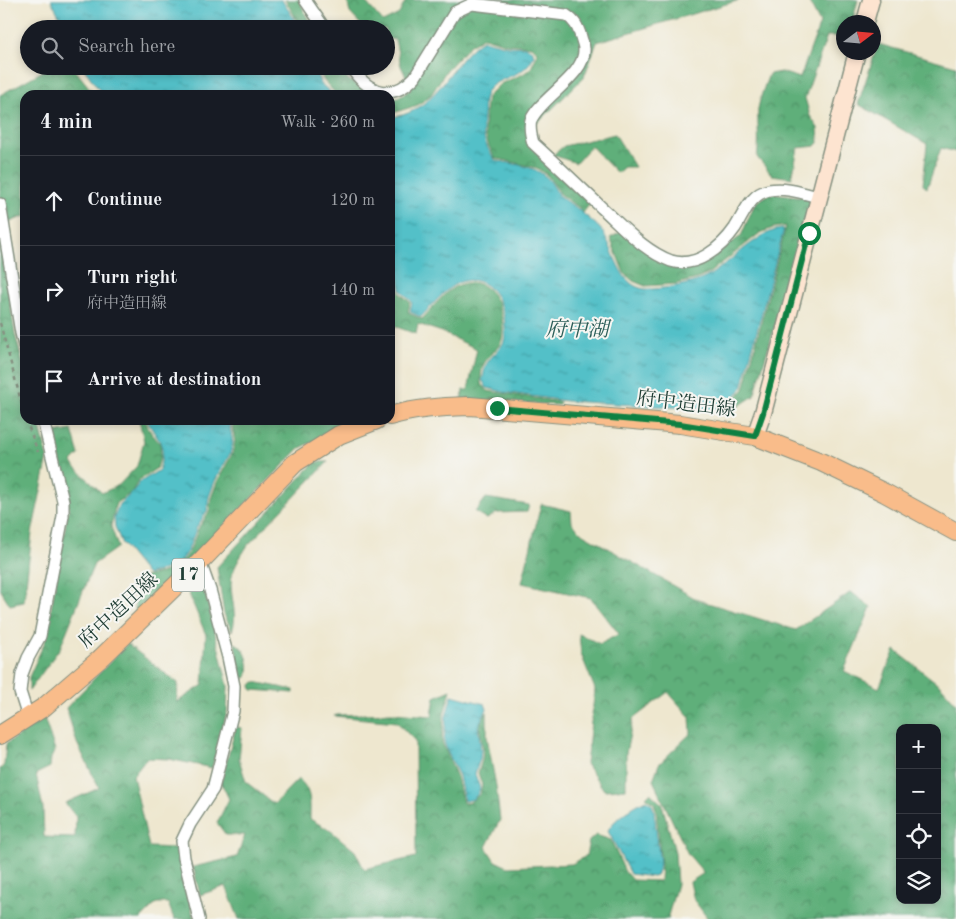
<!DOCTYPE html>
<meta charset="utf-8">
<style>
body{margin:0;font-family:"Old Standard TT","Noto Serif JP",serif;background:#242831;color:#f1f3f6}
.controls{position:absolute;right:15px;bottom:15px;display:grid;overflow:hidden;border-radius:10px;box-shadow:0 2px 8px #0003}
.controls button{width:45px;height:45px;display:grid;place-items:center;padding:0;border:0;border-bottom:1px solid #363941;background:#171b24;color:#f1f3f6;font:25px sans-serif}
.compass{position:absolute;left:836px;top:15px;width:45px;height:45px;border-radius:50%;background:#171b24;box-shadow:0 2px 8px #0003;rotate:74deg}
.stop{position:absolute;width:15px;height:15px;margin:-11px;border:4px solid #0b8043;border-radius:50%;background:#fff}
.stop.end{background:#0b8043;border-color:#fff;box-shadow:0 1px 5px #0008}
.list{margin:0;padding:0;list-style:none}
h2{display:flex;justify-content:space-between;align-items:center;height:65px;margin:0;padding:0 20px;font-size:21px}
h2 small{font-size:16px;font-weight:400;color:#9ea1a6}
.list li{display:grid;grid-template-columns:32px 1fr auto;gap:15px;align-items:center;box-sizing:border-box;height:90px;padding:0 20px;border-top:1px solid #363941}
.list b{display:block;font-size:19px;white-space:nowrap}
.list p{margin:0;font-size:16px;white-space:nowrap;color:#9ea1a6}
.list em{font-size:16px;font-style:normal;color:#9ea1a6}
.icon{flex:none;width:28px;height:28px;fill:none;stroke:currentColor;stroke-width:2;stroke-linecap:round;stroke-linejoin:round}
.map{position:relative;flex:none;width:956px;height:919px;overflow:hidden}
.search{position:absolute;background:#171b24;box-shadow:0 2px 8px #0003;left:20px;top:20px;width:375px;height:55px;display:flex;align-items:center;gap:12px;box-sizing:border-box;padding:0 18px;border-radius:28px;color:#9ea1a6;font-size:19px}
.panel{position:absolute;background:#171b24;box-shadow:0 2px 8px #0003;left:20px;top:90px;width:375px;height:335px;border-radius:15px}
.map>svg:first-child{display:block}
</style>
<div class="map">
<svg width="956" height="919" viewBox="0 0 956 919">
<defs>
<pattern id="forest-crowns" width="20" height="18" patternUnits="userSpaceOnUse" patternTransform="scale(1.25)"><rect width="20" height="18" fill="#5faf7a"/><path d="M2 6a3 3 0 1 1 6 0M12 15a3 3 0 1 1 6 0" fill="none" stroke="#4e9065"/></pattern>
<pattern id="water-ripples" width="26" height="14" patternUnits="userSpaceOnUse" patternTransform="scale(1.25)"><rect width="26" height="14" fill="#52c0c8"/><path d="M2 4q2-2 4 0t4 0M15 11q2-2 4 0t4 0" fill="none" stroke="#439da3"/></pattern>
</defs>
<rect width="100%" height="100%" fill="#f6f6f2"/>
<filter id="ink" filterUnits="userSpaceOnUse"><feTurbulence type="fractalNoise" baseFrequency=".02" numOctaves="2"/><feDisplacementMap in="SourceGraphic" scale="10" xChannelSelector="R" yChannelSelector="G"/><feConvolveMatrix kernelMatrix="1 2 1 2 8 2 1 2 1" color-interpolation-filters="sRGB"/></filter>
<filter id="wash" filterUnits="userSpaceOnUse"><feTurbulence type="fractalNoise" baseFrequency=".0096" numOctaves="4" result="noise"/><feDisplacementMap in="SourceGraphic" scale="20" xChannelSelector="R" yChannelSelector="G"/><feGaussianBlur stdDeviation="1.12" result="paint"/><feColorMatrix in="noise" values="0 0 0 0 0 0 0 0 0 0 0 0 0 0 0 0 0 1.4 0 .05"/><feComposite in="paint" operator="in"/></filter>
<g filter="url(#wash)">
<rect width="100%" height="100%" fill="#eee7cf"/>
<path fill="url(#forest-crowns)" stroke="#3f7657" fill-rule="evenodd" d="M 285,0 L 299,0 L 313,29 L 299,29 L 294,15 Z
M 347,0 L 364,0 L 383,22 L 399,14 L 406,0 L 740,0 L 597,42 L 584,77 L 542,119 L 528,128 L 591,202 L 583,213 L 578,207 L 562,196 L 548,176 L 537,168 L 495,158 C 481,134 484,123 487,97 L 500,84 L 523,74 L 531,68 L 537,55 L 536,50 L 531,46 L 507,44 L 484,37 L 470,45 L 446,71 L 431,95 L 418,105 L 390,114 L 390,97 L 396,98 L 412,89 L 401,66 L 395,40 L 386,38 L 386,29 L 365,29 L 350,13 Z
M 808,0 L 858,0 L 852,22 L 844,22 L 843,36 L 827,36 L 805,98 L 810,116 L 818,128 L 819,143 L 816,146 L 798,148 L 792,178 L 772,175 L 757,157 C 760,141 757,125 758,109 C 760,97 765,85 769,74 L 781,72 L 800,78 L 820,23 Z
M 878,44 L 956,66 L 956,152 L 941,148 L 927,188 L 923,185 L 927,144 L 858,104 Z
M 52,66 L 72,66 L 95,95 L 25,95 L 25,216 L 0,226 L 0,95 Z
M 317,66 L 334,66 C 346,80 359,88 376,95 L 337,95 L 324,81 Z
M 615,134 L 635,167 L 624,167 L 617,173 L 591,146 L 576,163 L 553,155 L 564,146 Z
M 771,193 L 813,198 L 754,396 L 737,407 L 733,400 L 744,389 L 786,226 L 773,228 L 760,233 L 708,274 L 697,279 L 676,284 L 645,286 L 633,281 L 624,273 L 610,238 L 621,232 L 658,260 L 708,260 L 741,236 L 755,203 Z
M 0,240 L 15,334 L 25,371 L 25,420 L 38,420 L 48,458 L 32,533 L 24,602 L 10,605 L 0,589 Z
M 390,267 L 396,275 L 399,292 L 410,302 L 408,313 L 422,319 C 433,308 445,290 459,285 C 492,272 507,314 502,339 C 500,349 488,355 484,364 C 481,369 481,377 481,383 L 488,391 L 560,402 L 559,405 L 462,400 L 463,390 L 468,390 L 477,349 L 439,331 L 418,324 L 416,334 L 394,326 L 394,316 L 390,313 Z
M 139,420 L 145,420 L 150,431 L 160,444 L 161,455 L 157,468 L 139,480 L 131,493 L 116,503 L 111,526 L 118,547 L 94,564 L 60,648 L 29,691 L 29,677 L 46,639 L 69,505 L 55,433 L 72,430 L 79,455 L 72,462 L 75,467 L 102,493 L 119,485 L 137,466 L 144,441 Z
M 236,420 L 300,420 L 303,422 L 310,420 L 359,420 L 300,448 L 178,573 L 136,614 L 135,604 L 142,578 L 164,572 L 183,560 L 190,550 L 199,527 L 209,512 L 211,498 L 217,482 L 232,454 L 235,442 L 232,427 Z
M 315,462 L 328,462 L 248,545 C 241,556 231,570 231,584 C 231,600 238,616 232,631 L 224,614 L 217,567 Z
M 486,498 L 529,505 L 527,512 L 497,513 L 487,519 L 475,512 Z
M 541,504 L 571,511 L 572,523 L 583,534 L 698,600 L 796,630 L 851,592 L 871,607 L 844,671 L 879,688 L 895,650 L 941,686 L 956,703 L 956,919 L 708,919 L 694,900 L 690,882 L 704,873 L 688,854 L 653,780 L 659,764 L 691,733 L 690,717 L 668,692 L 633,719 L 626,753 L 626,789 L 604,790 L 586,764 L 595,689 L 581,654 L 579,634 L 600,644 L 619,634 L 591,598 L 522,583 ZM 900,728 L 937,728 L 937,900 L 900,900 Z
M 197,585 L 205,593 L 228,686 L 227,712 L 212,768 L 169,759 L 147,758 L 133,776 L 149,847 L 177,848 L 194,919 L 174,919 L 168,903 L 157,903 L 141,919 L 0,919 L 0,769 L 4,765 L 6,744 L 44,718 L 55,750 L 51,758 L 50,767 L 36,774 L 43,808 L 44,837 L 75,838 L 76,817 L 65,803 L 99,788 L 77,743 L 66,708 L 127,644 L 178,683 L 177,702 L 203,685 L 206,635 L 189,594 Z
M 235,643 C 247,649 251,665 247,677 L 241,679 Z
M 254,682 L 294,690 L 294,693 L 252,690 L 251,685 Z
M 451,690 L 444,714 L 442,742 L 457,777 L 463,803 L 469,803 L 480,794 L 482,785 L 478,773 L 482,760 L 483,750 L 479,725 L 487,712 L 487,737 L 496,786 L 500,820 L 486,847 L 495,861 L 508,867 L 572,864 L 586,856 L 589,841 L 596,835 L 611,840 L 625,872 L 632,880 L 660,881 L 661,865 L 656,810 L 654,803 L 646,797 L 650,793 L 662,804 L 675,852 L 677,884 L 668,916 L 669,919 L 239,919 L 226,886 L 200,895 L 193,867 L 237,857 L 245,835 L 226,835 L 217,823 L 229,799 L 221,782 L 236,727 L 242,728 L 239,759 L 246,782 L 274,804 L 298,779 C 312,789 310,804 310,819 L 331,831 L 355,851 L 364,869 L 416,857 L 415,741 L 397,722 L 334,716 L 337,715 L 392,713 L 432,716 L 435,697 Z"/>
<path fill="url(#water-ripples)" stroke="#387e7e" d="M 51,0 L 282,0 L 293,17 L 296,29 L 66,29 Z
M 484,40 L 508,46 L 526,47 L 532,50 L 534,55 C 525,81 492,74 485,96 C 483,102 484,110 483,116 C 482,134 484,144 495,160 C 510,164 533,165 545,176 C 552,181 555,191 561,197 C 564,201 570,203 574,206 C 579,210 599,226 602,231 C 615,249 618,286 645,289 C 659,290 696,284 708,276 C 729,264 761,228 784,229 L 742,388 L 722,410 L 566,401 L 503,392 L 487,388 L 482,380 C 484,375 484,369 486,365 C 490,356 501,350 504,341 C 510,313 492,269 458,283 C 446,288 431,307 421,317 L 410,312 L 412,302 L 401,291 L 398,273 L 390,265 L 390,117 C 428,115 444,78 466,54 C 472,48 476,43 484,40 Z
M 82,66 L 313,66 L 321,84 L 334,95 L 103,95 Z
M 147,420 L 233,420 L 230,427 L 233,443 L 230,454 L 215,481 L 209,497 L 207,511 L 197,527 L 188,550 L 181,560 L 163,570 L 147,575 L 122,544 L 115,527 L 114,518 L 119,504 L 131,494 L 140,482 L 159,470 C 167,441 159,444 147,420 Z
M 452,695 L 485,704 L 487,709 L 478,726 L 481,750 L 480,759 L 475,774 L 480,788 C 478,796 473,801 464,801 L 459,776 L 448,753 L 444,742 L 446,716 Z
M 646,800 L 652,804 L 654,811 L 660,864 L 656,876 L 653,877 L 630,874 L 608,831 C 612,820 636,804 646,800 Z"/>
</g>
<g filter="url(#ink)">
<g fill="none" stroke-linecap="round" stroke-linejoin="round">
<defs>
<path id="street" d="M 305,0 L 325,29
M 350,66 C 367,92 391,103 415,77 L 455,12 L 472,4 L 566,15 C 575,21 578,27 581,37 C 582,41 584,45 584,49 C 586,75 541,97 531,120 C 529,127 531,136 533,143 C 556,164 579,186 602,208 C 623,227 644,251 671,261 C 696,269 722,247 735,228 C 744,214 750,194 769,190 C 785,187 803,193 818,197
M 0,204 L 21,333 L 25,349
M 28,717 L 20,692 L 22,674 L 28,658 L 40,636 L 63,516 L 63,501 L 43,420
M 199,919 L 184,858 L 182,841 L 190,824 L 213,789 L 233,711 L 234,686 L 228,657 L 210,590 L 200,562"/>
<path id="secondary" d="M 865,22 L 871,0
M 755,436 L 763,413 L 857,52"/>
<path id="primary" d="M 390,416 C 416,408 444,407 470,406 L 680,424 L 755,436 L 821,462 L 885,493 L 956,532
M 0,735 L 44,707 L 101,658 L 200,562 L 295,463 L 339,435 L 377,420"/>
</defs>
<use href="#street" stroke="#869282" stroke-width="14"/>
<use href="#secondary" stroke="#869282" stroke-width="19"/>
<use href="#primary" stroke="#869282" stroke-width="20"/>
<path stroke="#869282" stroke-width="2.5" stroke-dasharray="4 4" stroke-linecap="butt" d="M 0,323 L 25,416
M 26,420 L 38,452"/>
<use href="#street" stroke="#fff" stroke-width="11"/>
<use href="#secondary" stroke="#fde4d0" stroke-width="16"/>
<use href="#primary" stroke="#f9bc8a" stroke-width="18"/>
</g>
</g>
<g fill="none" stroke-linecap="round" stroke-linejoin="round" filter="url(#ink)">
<path stroke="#0b8043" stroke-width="6" d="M 497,408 L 680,424 L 755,436 L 763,413 L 809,233"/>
</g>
<g text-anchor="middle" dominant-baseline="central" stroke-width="4" stroke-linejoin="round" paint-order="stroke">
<rect fill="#f6f6f2" stroke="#60746d" stroke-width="1" x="172" y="558.5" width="32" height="33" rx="4"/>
<g font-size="19" font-weight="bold" fill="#1f3d34">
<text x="188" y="575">17</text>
</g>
<g font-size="20" fill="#1f3d34" stroke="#f6f6f2">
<text transform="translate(686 405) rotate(7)">府中造田線</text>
<text transform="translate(119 611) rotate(-43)">府中造田線</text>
</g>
<g font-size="21" font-style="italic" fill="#2c5e59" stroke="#f6f6f2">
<text x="577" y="330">府中湖</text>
</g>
</g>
</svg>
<div class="controls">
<button>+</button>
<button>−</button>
<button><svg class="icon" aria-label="locate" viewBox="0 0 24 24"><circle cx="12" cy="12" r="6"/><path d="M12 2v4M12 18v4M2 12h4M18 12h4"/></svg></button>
<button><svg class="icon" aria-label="layers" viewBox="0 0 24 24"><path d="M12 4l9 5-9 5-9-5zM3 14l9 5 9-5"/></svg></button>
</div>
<svg class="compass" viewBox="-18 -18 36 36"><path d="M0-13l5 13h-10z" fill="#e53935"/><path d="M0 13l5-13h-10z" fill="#9ea1a6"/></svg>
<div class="stop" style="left:809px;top:233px"></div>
<div class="stop end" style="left:497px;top:408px"></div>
<div class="search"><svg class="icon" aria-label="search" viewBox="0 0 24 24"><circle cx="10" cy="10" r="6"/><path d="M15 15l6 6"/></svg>Search here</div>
<section class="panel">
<h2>4 min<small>Walk · 260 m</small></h2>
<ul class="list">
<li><svg class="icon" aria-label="ahead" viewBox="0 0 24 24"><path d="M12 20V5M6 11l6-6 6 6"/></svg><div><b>Continue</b></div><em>120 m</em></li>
<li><svg class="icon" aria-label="right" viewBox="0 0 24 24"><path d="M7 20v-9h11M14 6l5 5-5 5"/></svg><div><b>Turn right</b><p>府中造田線</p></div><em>140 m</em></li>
<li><svg class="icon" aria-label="arrive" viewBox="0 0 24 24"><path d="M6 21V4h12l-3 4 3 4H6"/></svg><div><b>Arrive at destination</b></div></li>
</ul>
</section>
</div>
